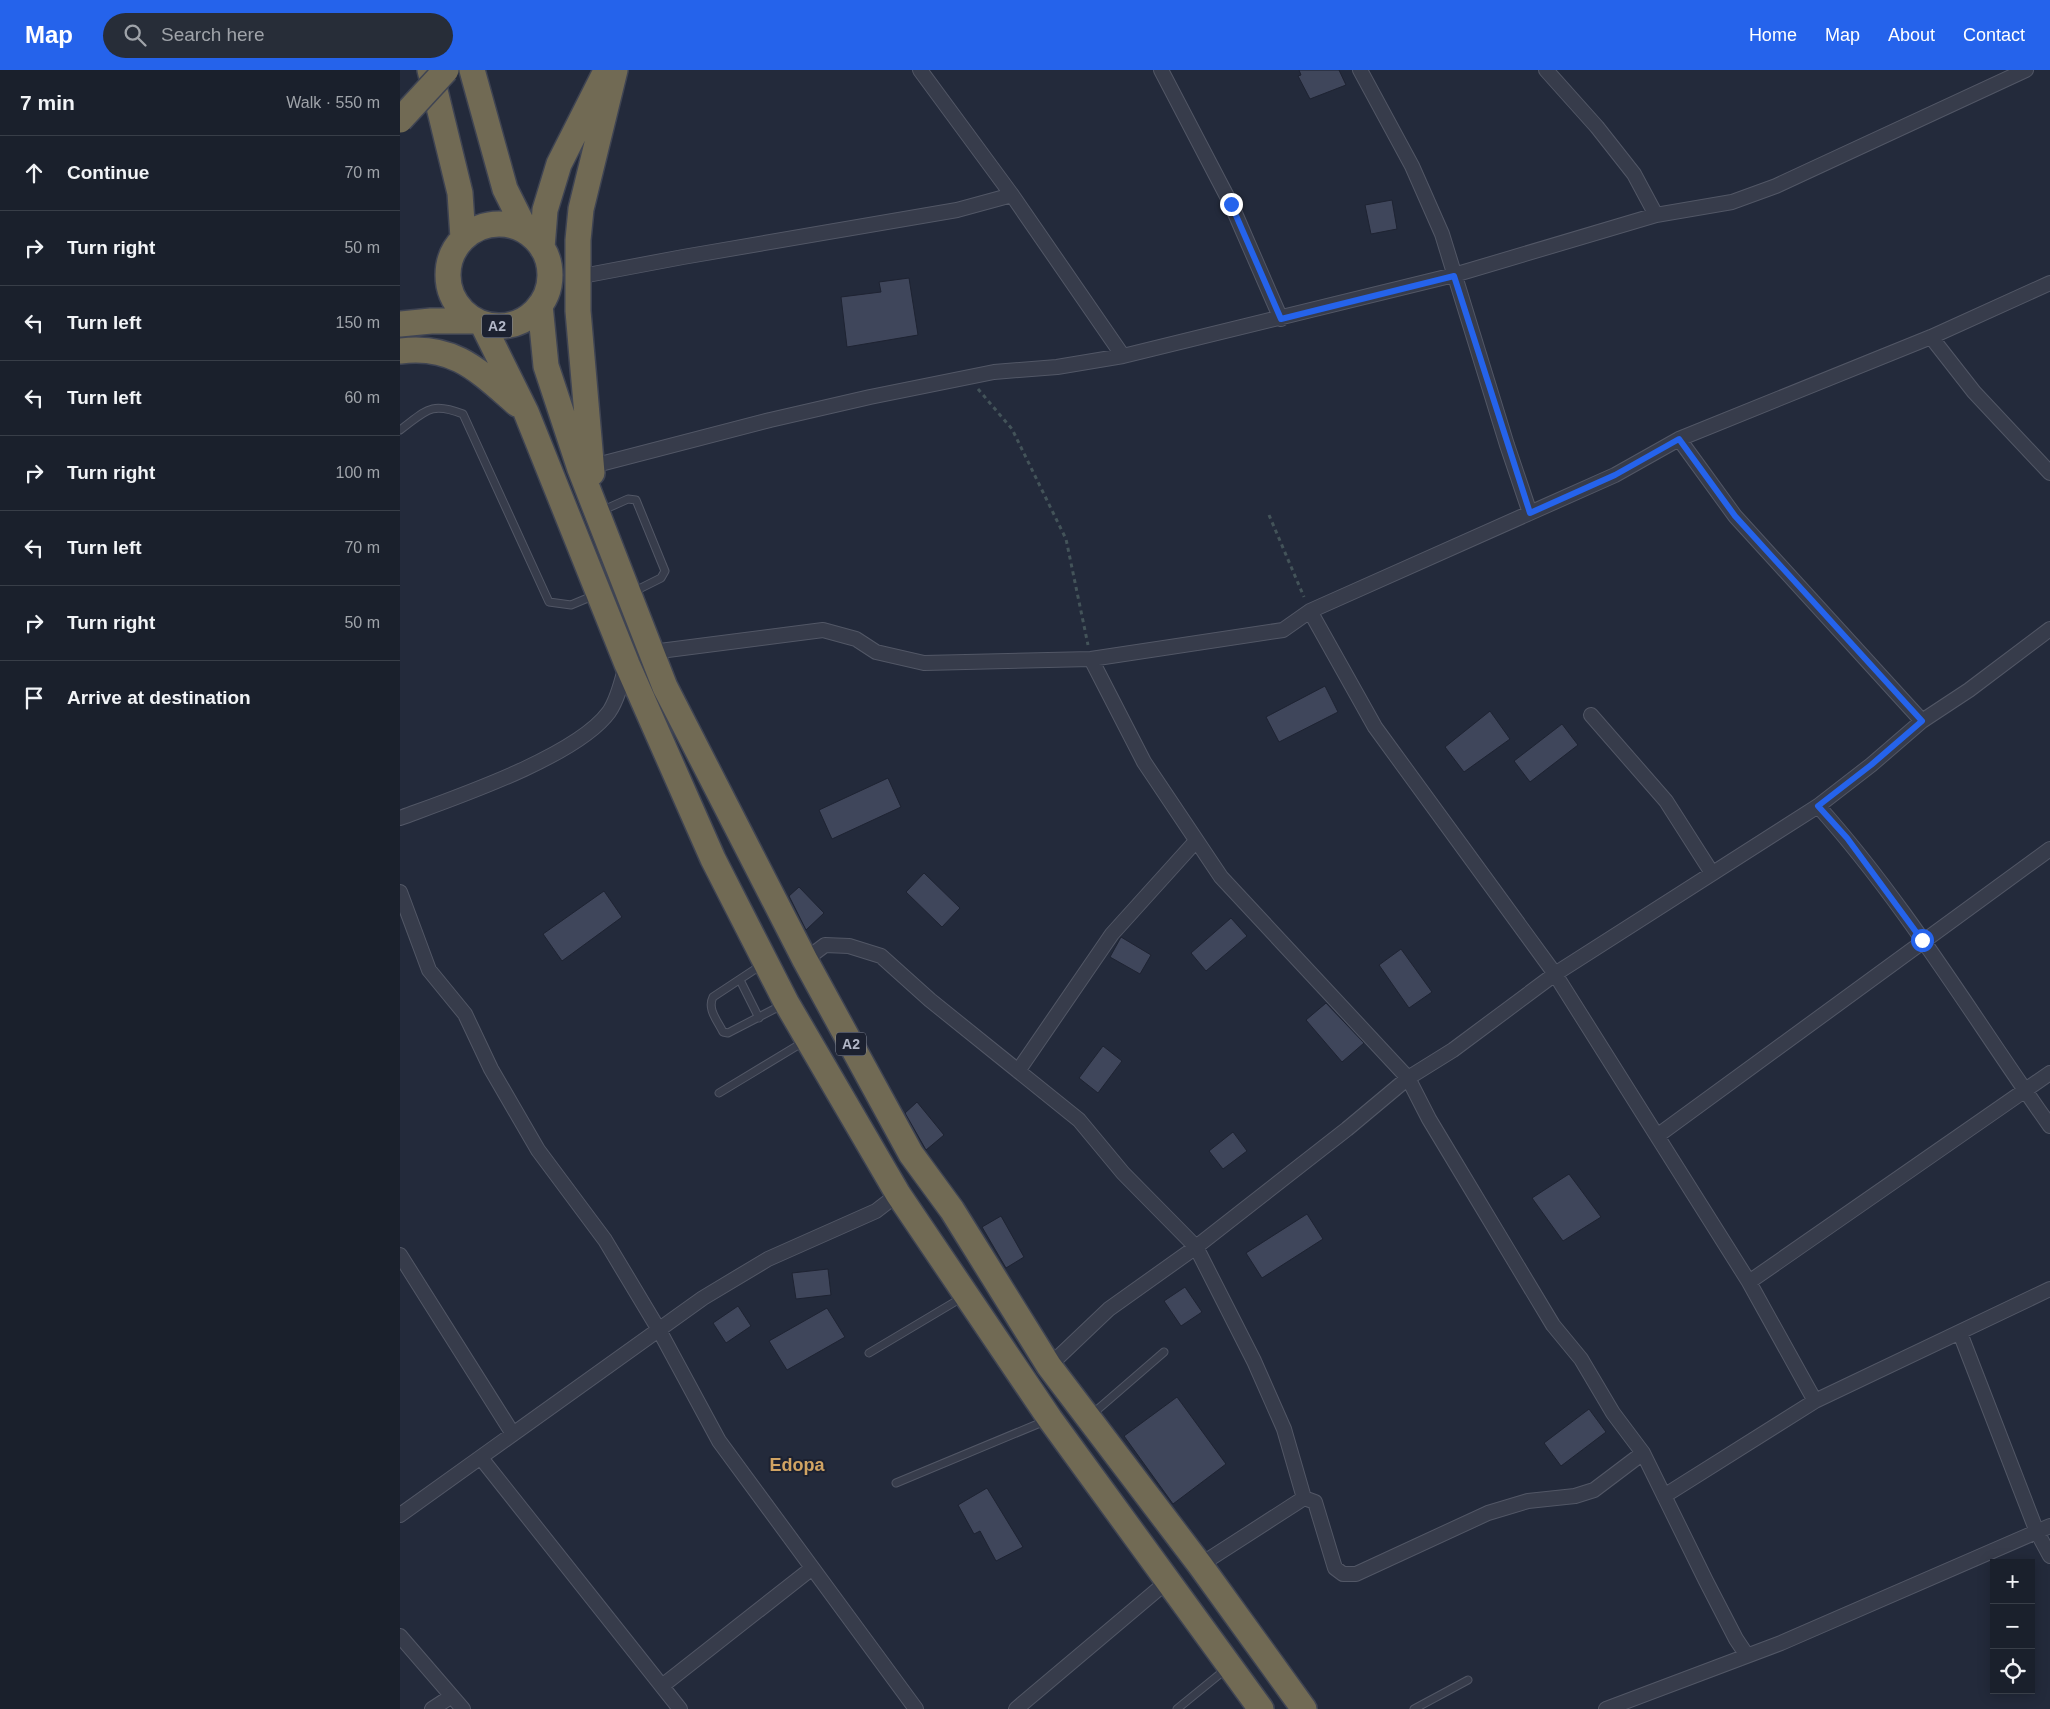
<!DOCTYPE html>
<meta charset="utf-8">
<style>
body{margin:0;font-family:Helvetica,sans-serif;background:#272d38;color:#f1f3f6}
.controls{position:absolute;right:15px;bottom:15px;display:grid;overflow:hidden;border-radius:0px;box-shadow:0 2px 12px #0003}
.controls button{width:45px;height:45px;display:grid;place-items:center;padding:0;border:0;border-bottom:1px solid #383e48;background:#1a202c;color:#f1f3f6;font:25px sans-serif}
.stop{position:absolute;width:15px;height:15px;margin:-11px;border:4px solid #2563eb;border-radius:50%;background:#fff}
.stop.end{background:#2563eb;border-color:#fff;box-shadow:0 1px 5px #0008}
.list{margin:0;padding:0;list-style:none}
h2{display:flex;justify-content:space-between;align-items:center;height:65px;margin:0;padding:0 20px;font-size:21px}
h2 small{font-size:16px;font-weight:400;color:#9fa3a9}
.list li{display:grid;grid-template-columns:32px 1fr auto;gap:15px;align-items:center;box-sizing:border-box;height:75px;padding:0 20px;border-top:1px solid #383e48}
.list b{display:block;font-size:19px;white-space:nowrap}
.list em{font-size:16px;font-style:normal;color:#9fa3a9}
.icon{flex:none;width:28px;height:28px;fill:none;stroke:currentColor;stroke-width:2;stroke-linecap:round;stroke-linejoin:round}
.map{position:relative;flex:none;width:1650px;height:1639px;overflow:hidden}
header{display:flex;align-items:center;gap:30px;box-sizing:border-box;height:70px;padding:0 25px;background:#2563eb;color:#fff}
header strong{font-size:24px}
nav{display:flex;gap:28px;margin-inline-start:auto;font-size:18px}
.search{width:350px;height:45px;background:#272d38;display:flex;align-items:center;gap:12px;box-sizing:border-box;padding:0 18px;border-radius:28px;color:#9fa3a9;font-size:19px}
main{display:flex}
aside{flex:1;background:#1a202c}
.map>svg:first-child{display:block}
</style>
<header>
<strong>Map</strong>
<div class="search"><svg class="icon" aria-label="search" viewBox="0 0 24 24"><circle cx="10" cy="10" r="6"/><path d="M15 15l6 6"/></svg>Search here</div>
<nav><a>Home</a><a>Map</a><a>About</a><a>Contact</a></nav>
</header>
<main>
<aside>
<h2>7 min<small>Walk · 550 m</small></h2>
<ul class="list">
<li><svg class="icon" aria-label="ahead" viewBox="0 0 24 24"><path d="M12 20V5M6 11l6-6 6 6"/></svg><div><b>Continue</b></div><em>70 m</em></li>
<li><svg class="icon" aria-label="right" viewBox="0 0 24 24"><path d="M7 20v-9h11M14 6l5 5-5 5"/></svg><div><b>Turn right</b></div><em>50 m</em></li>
<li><svg class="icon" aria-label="left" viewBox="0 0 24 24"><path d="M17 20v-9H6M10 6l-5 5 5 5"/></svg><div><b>Turn left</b></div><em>150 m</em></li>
<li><svg class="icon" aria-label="left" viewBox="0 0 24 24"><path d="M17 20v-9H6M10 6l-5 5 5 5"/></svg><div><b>Turn left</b></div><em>60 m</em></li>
<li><svg class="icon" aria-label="right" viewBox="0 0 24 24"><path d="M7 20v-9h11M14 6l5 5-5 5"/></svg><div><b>Turn right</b></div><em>100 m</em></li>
<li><svg class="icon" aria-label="left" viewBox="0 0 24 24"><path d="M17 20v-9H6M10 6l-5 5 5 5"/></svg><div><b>Turn left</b></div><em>70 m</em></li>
<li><svg class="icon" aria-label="right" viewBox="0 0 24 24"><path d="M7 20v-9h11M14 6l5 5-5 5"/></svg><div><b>Turn right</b></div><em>50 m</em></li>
<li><svg class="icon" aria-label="arrive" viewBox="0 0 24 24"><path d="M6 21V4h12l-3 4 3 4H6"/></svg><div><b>Arrive at destination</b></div></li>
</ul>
</aside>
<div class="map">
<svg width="1650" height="1639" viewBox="0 0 1650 1639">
<rect width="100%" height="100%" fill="#232a3b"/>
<path fill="#3f465b" stroke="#1e2332" d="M 899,0 L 939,0 L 946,15 L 910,29 L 898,6 L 901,5 Z
M 992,130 L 997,159 L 971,164 L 965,135 Z
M 509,208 L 518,265 L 447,277 L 441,227 L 481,222 L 479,212 Z
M 925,616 L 938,642 L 879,672 L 866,647 Z
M 1090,641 L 1110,669 L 1064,702 L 1045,677 Z
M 1162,654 L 1178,675 L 1130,712 L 1114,691 Z
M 488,708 L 501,737 L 432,769 L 419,740 Z
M 524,803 L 560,838 L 542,857 L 506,822 Z
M 399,817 L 424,843 L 406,860 L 389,826 Z
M 204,821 L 222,847 L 162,891 L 143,864 Z
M 831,848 L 847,866 L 806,901 L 791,883 Z
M 721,867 L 751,885 L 740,904 L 710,887 Z
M 1001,879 L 1032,922 L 1009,938 L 979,895 Z
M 926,933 L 964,973 L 942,992 L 906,950 Z
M 703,976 L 722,991 L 698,1023 L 679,1008 Z
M 517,1032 L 544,1065 L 526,1080 L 505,1043 Z
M 833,1062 L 847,1081 L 823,1099 L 809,1081 Z
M 1169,1104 L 1201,1147 L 1163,1171 L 1132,1128 Z
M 907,1144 L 923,1169 L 862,1208 L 846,1183 Z
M 601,1146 L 624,1187 L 606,1198 L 582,1157 Z
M 428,1199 L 431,1225 L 396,1229 L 392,1203 Z
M 785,1217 L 802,1242 L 781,1256 L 764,1231 Z
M 338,1236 L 351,1256 L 326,1273 L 313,1253 Z
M 427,1238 L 445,1267 L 387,1300 L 369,1271 Z
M 777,1327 L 826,1394 L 773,1434 L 724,1366 Z
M 1189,1339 L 1206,1362 L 1161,1396 L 1144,1373 Z
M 587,1418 L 623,1477 L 596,1491 L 580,1461 L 574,1464 L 558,1435 Z"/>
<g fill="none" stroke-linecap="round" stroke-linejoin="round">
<defs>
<path id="lane" d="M 0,360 C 26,341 30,331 63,344 L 149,532 L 171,535 L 195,525
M 201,441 L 228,429 L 236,430 L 265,501 L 261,508 L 233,522
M 363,894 L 313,927 C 307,939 317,950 323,962 L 328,963 L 384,934
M 340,910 L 359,948
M 319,1023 L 405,971
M 469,1283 L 563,1227
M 690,1346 L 764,1282
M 496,1413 L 645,1351
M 777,1639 L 826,1599
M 1014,1639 L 1068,1610"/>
<path id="street" d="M 520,0 L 612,125 L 723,286
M 761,0 L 831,134 L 881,249
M 960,0 L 1012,96 L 1042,164 L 1107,375 L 1130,443
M 1146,0 L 1197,57 L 1234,104 L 1256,145
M 177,207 L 283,187 L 557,140 L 612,125
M 1531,267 L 1574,322 L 1650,403
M 1279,369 L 1335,446 L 1522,651
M 185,398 L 370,350 L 470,327 L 594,302 L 657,297 L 723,286 L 1054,205 L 1256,145 L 1332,132 L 1376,116 L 1626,0
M 910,541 L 975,657 L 1155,904 L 1349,1212 L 1415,1331 L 1650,1219
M 252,582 L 423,560 L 456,569 L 476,582 L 524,593 L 691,589 L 883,560 L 910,541 L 1215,405 L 1279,369 L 1531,267 L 1650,213
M 691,589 L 744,692 L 821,807 L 1008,1008 L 1029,1049 L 1153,1255 L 1181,1289 L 1213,1343 L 1243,1383 L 1306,1511 L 1336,1569 L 1346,1584
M 1191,645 L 1266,731 L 1312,803
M 1418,736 C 1506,834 1574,949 1650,1056
M 0,748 C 54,728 176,687 209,642 C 218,629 222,610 226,595
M 0,822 L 29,900 L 65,944 L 91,999 L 138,1080 L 205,1170 L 259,1260 L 319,1371 L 516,1639
M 405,890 L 425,875 L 449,876 L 481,886 L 530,930 L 679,1050 L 723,1103 L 796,1177 L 854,1291 L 884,1359 L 904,1428
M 618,1001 L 712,864 L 796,771
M 1257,1066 L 1650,779
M 0,1185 L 113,1364
M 1349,1212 L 1650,1003
M 1560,1263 L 1637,1462 L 1650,1486
M 649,1296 L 709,1239 L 796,1177 L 947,1059 L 1008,1008 L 1053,980 L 1155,904 L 1418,736 L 1471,695 L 1522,651 L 1569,620 L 1650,559
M 81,1388 L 280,1639
M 1264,1426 L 1415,1331
M 0,1445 L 303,1228 L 368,1189 L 476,1141 L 498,1124
M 800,1495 L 904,1428 L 915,1432 L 935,1498 L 943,1504 L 956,1504 L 1088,1443 L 1128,1431 L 1175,1426 L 1194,1420 L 1243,1383
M 0,1566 L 63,1639
M 262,1616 L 411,1499
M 32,1639 L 52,1626
M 616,1639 L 769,1510
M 1206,1639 L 1381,1573 L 1650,1456"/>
<path id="highway" d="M 30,0 L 60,123 L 63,168
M 72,0 L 105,119 L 126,161
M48 205a51 51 0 1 1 102 0a51 51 0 1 1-102 0Z
M 142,178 L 145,140 L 159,94 L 205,3
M 140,235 L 146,296 L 180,399 L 265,617 L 405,890 L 511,1084 L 552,1140 L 649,1296 L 800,1495 L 904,1639
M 82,253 L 126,342 L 227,594 L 313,789 L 386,932 L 498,1124 L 650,1349 L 861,1639
M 0,254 L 31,251 L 76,251
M 0,281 C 54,274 79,301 117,334
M 192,403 L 178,241 L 178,170 L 181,139 L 215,0"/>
</defs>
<use href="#lane" stroke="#525766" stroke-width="9"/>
<use href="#street" stroke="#525766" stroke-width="16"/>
<use href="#highway" stroke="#3f4453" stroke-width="28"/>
<path stroke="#435359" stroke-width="3" stroke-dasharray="4 4" stroke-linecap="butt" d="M 578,319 L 612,359 L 666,469 L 688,575
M 869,445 L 904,527"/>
<use href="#lane" stroke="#373c4b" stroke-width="7"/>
<use href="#street" stroke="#373c4b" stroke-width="14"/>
<use href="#highway" stroke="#716a54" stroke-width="25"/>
<defs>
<path id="highway-bridge" d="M 0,50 L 46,0"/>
</defs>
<use href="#highway-bridge" stroke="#3f4453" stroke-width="28" stroke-linecap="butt"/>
<use href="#highway-bridge" stroke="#716a54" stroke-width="25"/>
</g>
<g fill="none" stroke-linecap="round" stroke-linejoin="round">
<path stroke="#2563eb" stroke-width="6" d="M 831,134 L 881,249 L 1054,206 L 1130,443 L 1215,405 L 1279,369 L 1335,446 L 1522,651 L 1471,695 L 1418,736 L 1447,768 L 1522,870"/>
</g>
<g text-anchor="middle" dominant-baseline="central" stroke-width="4" stroke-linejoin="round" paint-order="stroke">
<g fill="#1c2130" stroke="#858a9a" stroke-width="1">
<rect x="82" y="244.5" width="30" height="23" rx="4"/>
<rect x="436" y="962.5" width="30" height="23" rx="4"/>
</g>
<g font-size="14" font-weight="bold" fill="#b2b7c7">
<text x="97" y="256">A2</text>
<text x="451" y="974">A2</text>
</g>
<g font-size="18" font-weight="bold" fill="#d1a463" stroke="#1c2130">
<text x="397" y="1395">Edopa</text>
</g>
</g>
</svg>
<div class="controls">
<button>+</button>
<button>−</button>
<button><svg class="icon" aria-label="locate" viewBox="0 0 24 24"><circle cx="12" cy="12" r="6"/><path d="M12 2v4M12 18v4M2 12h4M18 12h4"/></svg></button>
</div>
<div class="stop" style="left:1522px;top:870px"></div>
<div class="stop end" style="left:831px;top:134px"></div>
</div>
</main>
